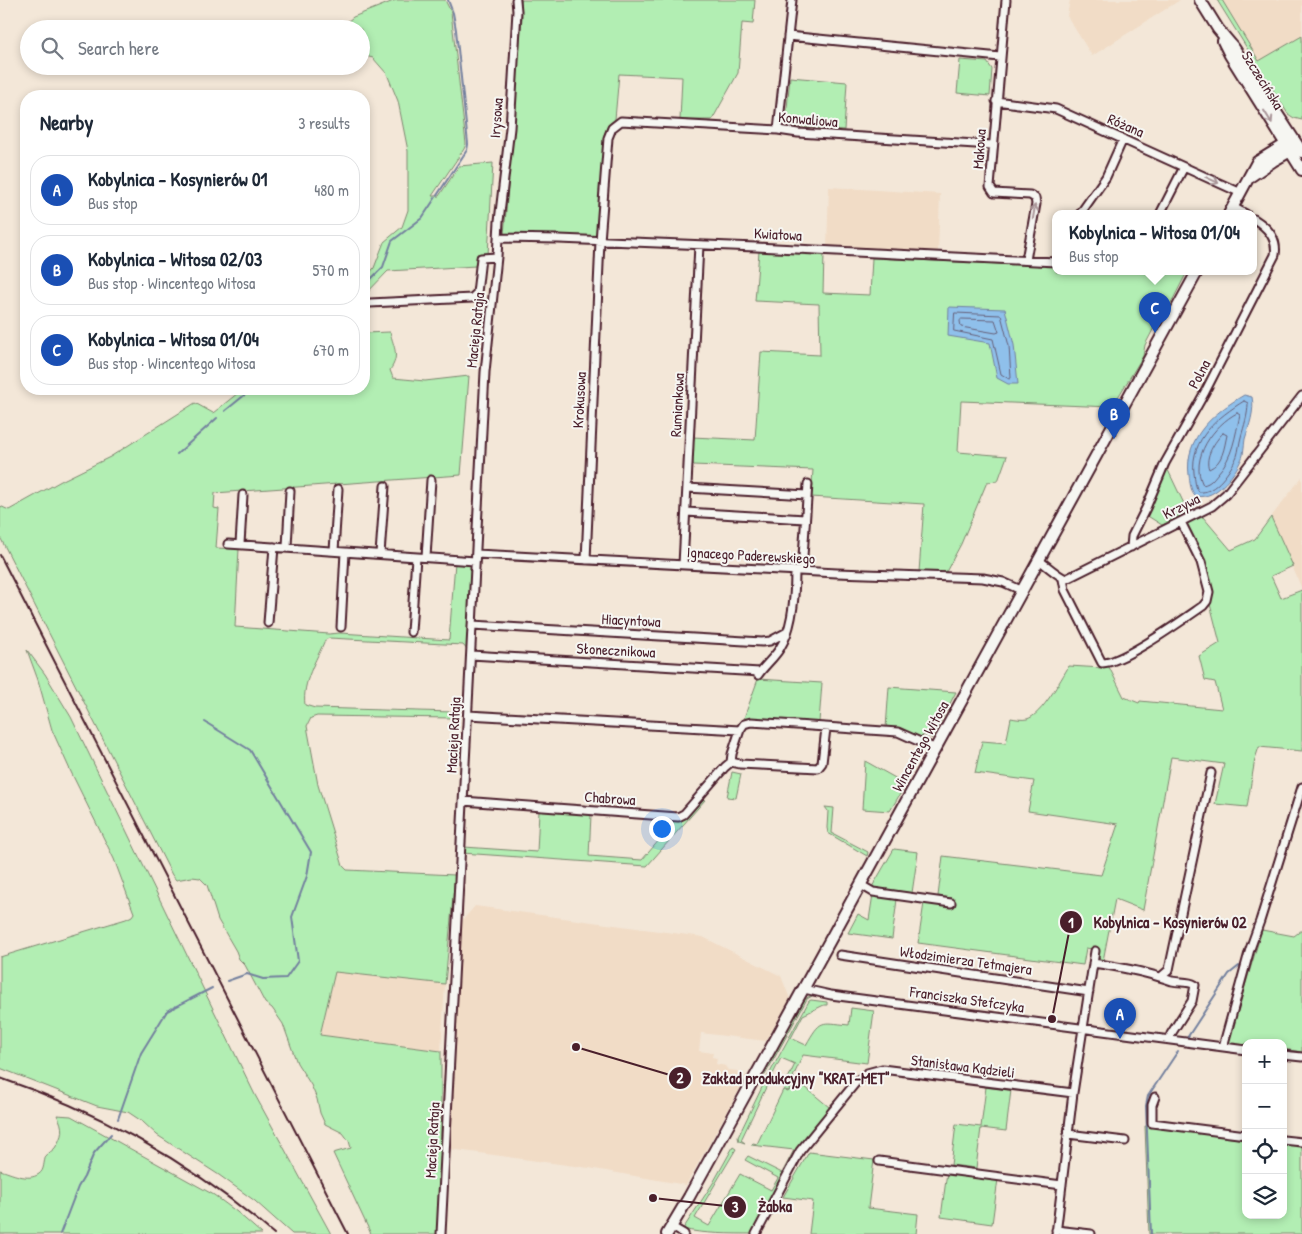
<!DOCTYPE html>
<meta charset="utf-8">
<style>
body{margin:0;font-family:"Patrick Hand",sans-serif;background:#f6f6f7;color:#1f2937}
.controls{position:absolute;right:15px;bottom:15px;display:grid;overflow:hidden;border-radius:10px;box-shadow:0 2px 8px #0003}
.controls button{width:45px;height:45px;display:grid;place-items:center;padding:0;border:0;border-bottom:1px solid #e0e1e3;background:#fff;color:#1f2937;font:25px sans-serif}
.you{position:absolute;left:661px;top:828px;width:18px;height:18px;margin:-12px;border:4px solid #fff;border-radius:50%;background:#1a73e8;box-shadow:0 0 0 8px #1a73e833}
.badge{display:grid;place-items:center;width:32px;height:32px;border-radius:50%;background:#db2777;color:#fff;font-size:16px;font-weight:700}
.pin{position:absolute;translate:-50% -41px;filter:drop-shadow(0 1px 2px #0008)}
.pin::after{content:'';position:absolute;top:26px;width:18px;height:15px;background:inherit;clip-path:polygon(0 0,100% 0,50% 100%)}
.popup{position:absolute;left:1052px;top:210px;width:205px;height:65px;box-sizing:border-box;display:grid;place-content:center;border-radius:10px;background:#fff;filter:drop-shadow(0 1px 4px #0005);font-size:16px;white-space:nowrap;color:#747a83}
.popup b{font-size:19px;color:#1f2937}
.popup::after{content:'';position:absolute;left:50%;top:100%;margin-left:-10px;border:10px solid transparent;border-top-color:#fff}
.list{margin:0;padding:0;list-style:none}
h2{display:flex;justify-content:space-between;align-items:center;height:65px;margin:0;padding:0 20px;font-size:21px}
h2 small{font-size:16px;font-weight:400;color:#747a83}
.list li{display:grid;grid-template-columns:32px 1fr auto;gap:15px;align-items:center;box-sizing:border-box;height:70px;margin:0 10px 10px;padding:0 10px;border:1px solid #e0e1e3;border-radius:20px}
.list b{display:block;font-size:19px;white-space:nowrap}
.list p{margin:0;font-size:16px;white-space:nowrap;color:#747a83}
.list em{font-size:16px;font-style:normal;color:#747a83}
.icon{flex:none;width:28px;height:28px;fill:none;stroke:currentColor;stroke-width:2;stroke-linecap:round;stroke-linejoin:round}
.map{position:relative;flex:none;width:1302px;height:1234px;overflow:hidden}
.search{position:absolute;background:#fff;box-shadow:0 2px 8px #0003;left:20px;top:20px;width:350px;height:55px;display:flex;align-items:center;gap:12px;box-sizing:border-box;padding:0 18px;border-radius:28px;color:#747a83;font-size:19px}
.panel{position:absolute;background:#fff;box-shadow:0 2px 8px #0003;left:20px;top:90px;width:350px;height:305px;border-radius:20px}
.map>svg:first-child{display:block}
</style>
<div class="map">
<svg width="1302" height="1234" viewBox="0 0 1302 1234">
<rect width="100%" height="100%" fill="#f3e7d8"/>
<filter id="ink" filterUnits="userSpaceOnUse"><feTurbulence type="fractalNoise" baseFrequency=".02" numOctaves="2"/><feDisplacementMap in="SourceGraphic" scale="10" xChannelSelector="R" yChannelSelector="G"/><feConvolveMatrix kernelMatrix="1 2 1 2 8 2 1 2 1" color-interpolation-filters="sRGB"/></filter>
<g filter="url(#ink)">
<path fill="#f1dcc6" d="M 1070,0 L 1180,0 L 1092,56 L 1067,16 Z
M 1217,0 L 1302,0 L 1302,68 L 1284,105 Z
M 829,187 L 940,194 L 938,253 L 827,247 Z
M 1302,477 L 1302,589 L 1271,517 Z
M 475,906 L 703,937 L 781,976 L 790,999 L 766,1041 L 701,1033 L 699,1051 L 713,1053 L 712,1057 L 717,1058 L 716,1064 L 726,1066 L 729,1070 L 738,1071 L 740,1075 L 747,1076 L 686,1185 L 589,1168 L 449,1149 L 460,923 Z
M 335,972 L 445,984 L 441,1051 L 320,1035 Z"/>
<path fill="#b2eeb3" stroke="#7e866f" d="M 396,0 L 445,0 L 451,12 L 466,144 L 464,149 L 432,196 L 439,196 L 459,166 L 493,163 L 488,255 L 477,254 L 476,266 L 388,271 L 364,296 L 364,279 L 374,268 L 384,242 L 402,227 L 408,210 L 408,151 L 398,101 L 387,74 L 373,58 L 361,55 L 361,29 L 340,28 L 353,17 Z
M 521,0 L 755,0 L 753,24 L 742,23 L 738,73 L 712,120 L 680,120 L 682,77 L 619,74 L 615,119 L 608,125 L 604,135 L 598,238 L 504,235 L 522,18 Z
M 1217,0 L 1222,0 L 1259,61 L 1302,36 L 1302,120 L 1294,118 L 1288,114 Z
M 960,60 L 987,62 L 992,69 L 990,96 L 957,93 Z
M 790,77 L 847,82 L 844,130 L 791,126 L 786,119 Z
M 759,251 L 824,254 L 823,293 L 870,295 L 872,258 L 1024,265 L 1031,263 L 1056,265 L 1056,272 L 1176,272 L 1186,274 L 1169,307 L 1158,320 L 1145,345 L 1143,356 L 1112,407 L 961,401 L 958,452 L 1007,456 L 998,481 L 987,482 L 961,544 L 946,572 L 919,572 L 924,504 L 811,497 L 813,470 L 693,465 L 692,437 L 755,440 L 761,352 L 820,355 L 819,304 L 755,301 Z
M 390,332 C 394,348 400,356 390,370 L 393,378 L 425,381 L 469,376 L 461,475 L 215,493 L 214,508 L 219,509 L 216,548 L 239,549 L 235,627 L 329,634 L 340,633 L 449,640 L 455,562 L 470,564 L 473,568 L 468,651 L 463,645 L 329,638 L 325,640 C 316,661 302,682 305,705 L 315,708 L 453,712 L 453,718 L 317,716 L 311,718 L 307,726 L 318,785 L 343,866 L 347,870 L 455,875 L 445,984 L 335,972 L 320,1035 L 441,1051 L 441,1161 L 437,1234 L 371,1234 L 333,1153 L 351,1148 L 349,1141 L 343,1133 L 325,1124 L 320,1113 L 317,1099 L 311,1085 L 297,1063 L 283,1024 L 272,1008 L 265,1003 L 245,965 L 239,959 L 236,951 L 218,920 L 207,885 L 200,878 L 192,877 L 176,880 L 172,875 L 0,537 L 0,506 L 9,510 L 61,481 L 110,457 L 195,403 L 213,413 L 243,389 L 364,389 L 364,333 Z
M 1167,468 L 1188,512 L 1162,525 L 1146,515 Z
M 1203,517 L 1231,550 L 1255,539 L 1271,517 L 1293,566 L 1271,576 L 1281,598 L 1302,590 L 1302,751 L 1259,747 L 1255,759 L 1247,807 L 1215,804 L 1224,764 L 1171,757 L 1143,910 L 1115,899 L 1103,961 L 1099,959 L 1098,950 L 1086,948 L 1083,965 L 918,943 L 924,903 L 952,906 L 952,898 L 938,896 L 943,856 L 1101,875 L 1118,824 L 1028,811 L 1034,781 L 975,773 L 982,741 L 1006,743 L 1011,718 C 1016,719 1022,720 1027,719 C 1042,715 1061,679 1069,666 L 1102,668 L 1108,665 L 1124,697 L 1139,703 L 1140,701 L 1222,709 L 1215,682 L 1205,680 L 1199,656 L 1220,643 L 1210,604 L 1212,592 L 1204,561 L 1186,523 Z
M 27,650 L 45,674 L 71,717 L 255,1095 L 331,1234 L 292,1234 L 255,1201 L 219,1175 L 157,1135 L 143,1122 L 128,1112 L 97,1106 L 0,1068 L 0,957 L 126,919 L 132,916 L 134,913 L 114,859 L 71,772 L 52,730 L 38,680 Z
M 758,679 L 822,683 L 819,722 L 744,718 Z
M 889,687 L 956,692 L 932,738 L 923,735 L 921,739 L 900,729 L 886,728 Z
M 865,761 L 906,784 L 890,811 L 862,809 Z
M 732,772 L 741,774 L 736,798 L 727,797 Z
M 701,799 L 705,800 L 647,866 L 462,853 L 464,847 L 537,852 L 539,811 L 591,815 L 589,856 L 642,860 L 673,824 L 670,819 L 683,819 Z
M 825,807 L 834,808 L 832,833 L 868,852 L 867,856 L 828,833 L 827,828 L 828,811 Z
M 894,849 L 918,852 L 912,893 L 872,887 Z
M 873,894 L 876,896 L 897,899 L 892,939 L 848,933 L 858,914 L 869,920 Z
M 1262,930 L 1294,936 L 1302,930 L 1302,1052 L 1283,1049 L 1283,1043 L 1246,1043 L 1246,1045 L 1228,1042 Z
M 812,996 L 807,999 L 765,1075 L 761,1074 L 801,1003 L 808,997 Z
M 811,1000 L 827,1002 L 827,1005 L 824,1005 L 803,1015 L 791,1038 L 806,1045 C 821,1019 820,1022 849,1025 L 851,1008 L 874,1011 L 867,1063 L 803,1055 L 793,1077 L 797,1080 L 788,1091 L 783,1089 L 795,1064 L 781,1058 L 769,1082 L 766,1080 L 809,1001 Z
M 765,1081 L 768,1083 L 741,1140 L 745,1143 L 739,1141 L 738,1137 Z
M 798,1081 L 829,1107 L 835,1100 L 837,1102 L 805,1141 L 753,1234 C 733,1234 701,1234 683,1229 L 713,1183 L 733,1147 L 736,1149 L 695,1218 L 709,1226 L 740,1174 L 771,1190 L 778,1178 L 745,1160 L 748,1156 L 782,1173 L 794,1150 L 751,1145 L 753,1143 L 757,1144 L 783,1090 L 788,1092 Z
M 986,1087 L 1011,1090 L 1006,1131 L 981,1128 L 976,1168 L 951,1165 L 956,1124 L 981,1127 Z
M 57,1115 L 71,1116 L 214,1195 L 237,1212 L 262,1234 L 0,1234 L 0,1170 C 11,1173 28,1182 39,1174 C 45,1170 43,1162 46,1156 C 48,1153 52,1151 55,1148 C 63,1135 64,1128 57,1115 Z
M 1145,1126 L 1246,1140 L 1246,1215 L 1283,1215 L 1283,1144 L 1302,1147 L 1302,1234 L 1149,1234 Z
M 809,1152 L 874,1160 L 868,1208 L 918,1214 L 916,1234 L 809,1234 L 813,1201 L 783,1197 Z
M 947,1172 L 998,1179 L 992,1224 L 941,1217 Z"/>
<path fill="#8fc0eb" stroke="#73809e" d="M 949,307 L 1005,309 L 1014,345 L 1018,384 L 1008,384 L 997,378 L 990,343 L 948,336 Z
M 1244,395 L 1252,397 C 1255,411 1249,426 1245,439 C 1244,444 1244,450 1243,455 C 1238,471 1216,501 1196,496 C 1190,491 1190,482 1189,475 C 1184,437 1215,412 1244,395 Z"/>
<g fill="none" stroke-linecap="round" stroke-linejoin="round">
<path stroke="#665f78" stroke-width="1" d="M 955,313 L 1001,315 L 1009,346 L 1011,378 L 1009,379 L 1001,374 L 993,339 L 954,331 Z
M 962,319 L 995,320 L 999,332 L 996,333 L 961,327 L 960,321 Z
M 1244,401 L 1248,403 C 1248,415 1244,426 1241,437 C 1239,444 1239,450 1237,456 C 1231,470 1215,494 1199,492 C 1195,487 1195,480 1194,473 C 1190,439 1218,417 1244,401 Z
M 1237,413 L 1240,415 C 1235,436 1233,457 1218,473 C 1213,479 1211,483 1203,485 C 1189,458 1214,425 1237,413 Z
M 1223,433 L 1227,435 C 1224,448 1223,463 1209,469 C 1204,457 1215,441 1223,433 Z"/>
<path stroke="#73809e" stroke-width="2" d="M 364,286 L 383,267 L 392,241 L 422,218 L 467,150 L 468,144 L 456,30 L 453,13 L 448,0
M 225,411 L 252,389
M 177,454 L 217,418
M 205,722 L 250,750 L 311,852 L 307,876 L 292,917 L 298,961 L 286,978 L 263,979 L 247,974 L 227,981
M 1187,1038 L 1229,974 L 1239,966
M 118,1119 L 141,1053 L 167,1011 L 212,988
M 60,1234 L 78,1187 L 84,1177 L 94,1153 L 111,1134
M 1151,1234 L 1146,1106 L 1148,1096 L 1178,1051"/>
<defs>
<path id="street" d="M 1006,0 L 990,187 L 994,193 L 1030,195 L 1035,198 L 1036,204 L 1026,260
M 788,36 L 1000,57
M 996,101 L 1056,109 L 1241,193
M 778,130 L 792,0
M 1233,207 L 1246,214
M 1080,214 L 1106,177 L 1123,139
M 1160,214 L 1184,167
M 498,238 L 559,239 L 756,247 L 1056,262
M 370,303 L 472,298 L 477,293 L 481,258 L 497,257
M 687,488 L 807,495
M 686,512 L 805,519
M 228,544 L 475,561
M 240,544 L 243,495
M 287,547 L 290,491
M 1131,547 L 1132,536 L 1146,508 L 1165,463 L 1205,392 L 1275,255 C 1278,238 1267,227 1254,219
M 334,551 L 338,489
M 380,554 L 385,486
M 476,554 L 837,573 L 983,578 L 1003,582 L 1023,591
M 426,557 L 431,480
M 586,560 L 600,241 L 608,138 L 612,128 L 621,121 L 778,130 L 798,133 L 992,145
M 1039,560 C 1046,565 1059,577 1066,579 L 1212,506 L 1226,494 L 1302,396
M 683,565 L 699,245
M 802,571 L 808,484
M 1063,579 L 1065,590 L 1102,663 C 1122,664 1184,619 1203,606 L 1207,601 L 1209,592 L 1201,562 L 1181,522
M 268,623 L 274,547
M 472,625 L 762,642 L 770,641 L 787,632
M 341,627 L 345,552
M 411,632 L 416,557
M 471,655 L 760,672
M 758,675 C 764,666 775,657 780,648 C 793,628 795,594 795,571
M 468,715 L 740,730 L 732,754 L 731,762
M 740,730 L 744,724 L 751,722 L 898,732 L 936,749
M 463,801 L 678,817 L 684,814 L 725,767 L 731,762 L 740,764 L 818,768 L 822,763 L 826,728
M 861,885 L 873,892 L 951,903
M 840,955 L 1089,992
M 1093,963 C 1120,967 1147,972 1172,981 C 1180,983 1188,981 1195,985 L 1192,1001 L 1171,1034 L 1170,1039
M 1162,976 L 1169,970 L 1170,965 L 1211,773
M 804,989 L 831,995 L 1246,1050
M 1223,1047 L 1250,949 L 1260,921 L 1302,787
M 1283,1055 L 1302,1057
M 1155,1097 L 1152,1105 L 1152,1123 L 1246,1135
M 1068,1134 L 1125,1141
M 1283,1140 L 1302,1142
M 879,1161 L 1062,1185
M 672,1227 L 684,1234
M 1056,1230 L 1091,1234
M 441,1234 L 485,372 L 497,257 L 499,221 L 510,128 L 517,11 L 516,0
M 756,1234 L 800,1151 L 857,1081 L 867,1073 L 882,1069 L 1073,1093
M 1056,1234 L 1073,1093 L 1095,951"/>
<path id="secondary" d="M 1200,0 L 1218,29 L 1234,48 L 1302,152
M 1223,41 L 1230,55 L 1302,170
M 1251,176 L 1273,161 L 1294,149
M 1229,214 L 1257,162 L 1291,141
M 667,1234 L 689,1197 L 1197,272"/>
</defs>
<use href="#street" stroke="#4a1f2b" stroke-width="11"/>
<use href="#secondary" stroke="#4a1f2b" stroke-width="14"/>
<use href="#street" stroke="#f6f6f2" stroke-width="7"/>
<use href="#secondary" stroke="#f6f6f2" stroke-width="10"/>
<path stroke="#4a1f2b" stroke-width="2" d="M 0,555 L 348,1234
M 0,1078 C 101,1112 194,1165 274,1234"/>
</g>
<defs><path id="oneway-shaft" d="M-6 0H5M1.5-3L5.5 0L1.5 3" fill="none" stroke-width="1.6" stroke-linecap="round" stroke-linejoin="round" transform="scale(1.25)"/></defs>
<g stroke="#a99598">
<use href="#oneway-shaft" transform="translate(1268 117) rotate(58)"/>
<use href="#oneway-shaft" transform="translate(1212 180) rotate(25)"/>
<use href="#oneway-shaft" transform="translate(1034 212) rotate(-81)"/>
</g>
</g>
<g text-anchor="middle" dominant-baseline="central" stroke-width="4" stroke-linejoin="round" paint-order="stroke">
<g font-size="15" fill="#4a1f2b" stroke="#f6f6f2">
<text transform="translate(1263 80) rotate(58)">Szczecińska</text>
<text transform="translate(496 118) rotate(-86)">Irysowa</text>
<text transform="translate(808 119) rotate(5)">Konwaliowa</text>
<text transform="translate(1126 125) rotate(23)">Różana</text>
<text transform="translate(979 149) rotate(-86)">Makowa</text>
<text transform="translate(778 234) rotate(3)">Kwiatowa</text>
<text transform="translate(475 330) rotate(-84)">Macieja Rataja</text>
<text transform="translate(1199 374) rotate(-62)">Polna</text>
<text transform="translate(579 400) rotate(-87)">Krokusowa</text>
<text transform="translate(677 405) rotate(-87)">Rumiankowa</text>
<text transform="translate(1181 506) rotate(-27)">Krzywa</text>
<text transform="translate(751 555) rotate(3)">Ignacego Paderewskiego</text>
<text transform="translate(631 620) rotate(3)">Hiacyntowa</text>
<text transform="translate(616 650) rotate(3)">Słonecznikowa</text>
<text transform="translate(453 735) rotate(-87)">Macieja Rataja</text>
<text transform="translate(920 746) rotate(-61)">Wincentego Witosa</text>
<text transform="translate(610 798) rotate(4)">Chabrowa</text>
<text transform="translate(966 960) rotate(8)">Włodzimierza Tetmajera</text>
<text transform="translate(967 999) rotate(8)">Franciszka Stefczyka</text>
<text transform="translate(963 1066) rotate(7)">Stanisława Kądzieli</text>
<text transform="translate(432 1140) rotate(-87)">Macieja Rataja</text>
</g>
</g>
<path fill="none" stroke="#4a1f2b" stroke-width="2" d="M1052 1019L1071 922M576 1047L680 1078M653 1198L735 1207"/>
<g fill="#4a1f2b" stroke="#f6f6f2" stroke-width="2">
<circle cx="1052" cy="1019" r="5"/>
<circle cx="576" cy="1047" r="5"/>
<circle cx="653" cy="1198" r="5"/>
<circle cx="1071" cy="922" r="12"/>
<circle cx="680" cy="1078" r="12"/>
<circle cx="735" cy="1207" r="12"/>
</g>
<g font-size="15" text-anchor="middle" font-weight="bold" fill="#fff">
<text x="1071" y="928">1</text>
<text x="680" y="1083">2</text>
<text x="735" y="1212">3</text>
</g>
<g font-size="16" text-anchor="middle" font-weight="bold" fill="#4a1f2b" stroke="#f6f6f2" stroke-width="4" stroke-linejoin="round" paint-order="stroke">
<text x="1170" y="928">Kobylnica - Kosynierów 02</text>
<text x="796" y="1084">Zakład produkcyjny "KRAT-MET"</text>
<text x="775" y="1212">Żabka</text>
</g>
</svg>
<div class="controls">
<button>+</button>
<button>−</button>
<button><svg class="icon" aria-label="locate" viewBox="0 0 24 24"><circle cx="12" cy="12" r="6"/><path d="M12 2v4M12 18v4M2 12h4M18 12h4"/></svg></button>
<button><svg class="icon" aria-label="layers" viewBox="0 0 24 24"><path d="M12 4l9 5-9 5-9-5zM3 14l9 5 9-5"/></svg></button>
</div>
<div class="you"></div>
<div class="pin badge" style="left:1120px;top:1039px;background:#1a4fb4">A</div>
<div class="pin badge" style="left:1114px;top:439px;background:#1a4fb4">B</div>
<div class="pin badge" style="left:1155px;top:333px;background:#1a4fb4">C</div>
<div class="popup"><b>Kobylnica - Witosa 01/04</b>Bus stop</div>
<div class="search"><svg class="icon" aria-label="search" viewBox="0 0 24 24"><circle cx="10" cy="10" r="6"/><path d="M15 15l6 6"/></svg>Search here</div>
<section class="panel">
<h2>Nearby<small>3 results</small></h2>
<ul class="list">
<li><span class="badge" style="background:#1a4fb4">A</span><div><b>Kobylnica - Kosynierów 01</b><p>Bus stop</p></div><em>480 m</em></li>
<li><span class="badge" style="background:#1a4fb4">B</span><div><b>Kobylnica - Witosa 02/03</b><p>Bus stop · Wincentego Witosa</p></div><em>570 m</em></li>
<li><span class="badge" style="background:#1a4fb4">C</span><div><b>Kobylnica - Witosa 01/04</b><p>Bus stop · Wincentego Witosa</p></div><em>670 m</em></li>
</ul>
</section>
</div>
